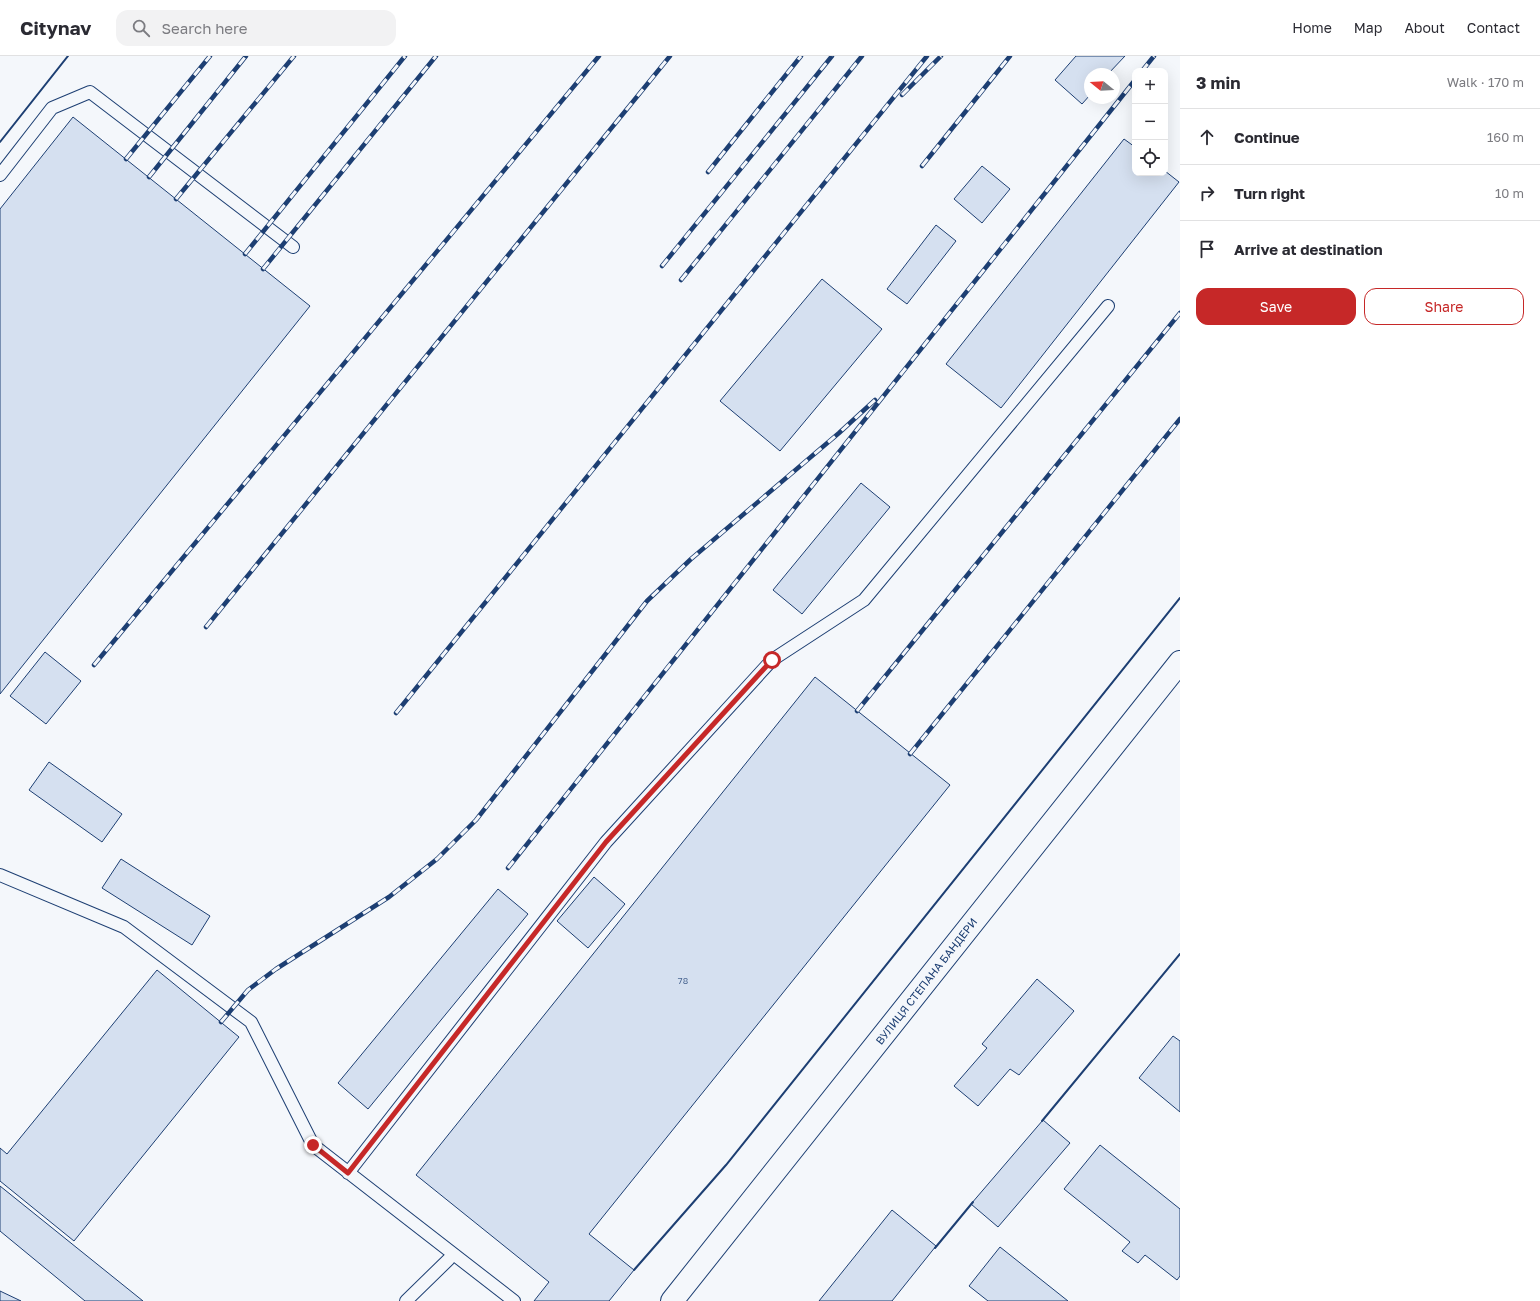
<!DOCTYPE html>
<meta charset="utf-8">
<style>
body{margin:0;font-family:"Golos Text",sans-serif;background:#f2f2f3;color:#2b2b33}
.controls{position:absolute;right:12px;top:12px;display:grid;overflow:hidden;border-radius:8px;box-shadow:0 4px 16px #0002}
.controls button{width:36px;height:36px;display:grid;place-items:center;padding:0;border:0;border-bottom:1px solid #e1e1e2;background:#fff;color:#2b2b33;font:20px sans-serif}
.compass{position:absolute;left:1084px;top:12px;width:36px;height:36px;border-radius:50%;background:#fff;box-shadow:0 4px 16px #0002;rotate:288deg}
.stop{position:absolute;width:12px;height:12px;margin:-9px;border:3px solid #c62828;border-radius:50%;background:#fff}
.stop.end{background:#c62828;border-color:#fff;box-shadow:0 1px 4px #0008}
.list{margin:0;padding:0;list-style:none}
h2{display:flex;justify-content:space-between;align-items:center;height:52px;margin:0;padding:0 16px;font-size:17px}
h2 small{font-size:13px;font-weight:400;color:#7c7c81}
.list li{display:grid;grid-template-columns:26px 1fr auto;gap:12px;align-items:center;box-sizing:border-box;height:56px;padding:0 16px;border-top:1px solid #e1e1e2}
.list b{display:block;font-size:15px;white-space:nowrap}
.list em{font-size:13px;font-style:normal;color:#7c7c81}
.actions{display:flex;gap:8px;padding:12px 16px}
.actions a{flex:1;padding:9px 0;border:1px solid #c62828;border-radius:12px;text-align:center;font-size:14px;color:#c62828}
.actions .main{background:#c62828;color:#fff}
.icon{flex:none;width:22px;height:22px;fill:none;stroke:currentColor;stroke-width:2;stroke-linecap:round;stroke-linejoin:round}
.map{position:relative;flex:none;width:1180px;height:1245px;overflow:hidden}
header{display:flex;align-items:center;gap:24px;box-sizing:border-box;height:56px;padding:0 20px;background:#fff;border-bottom:1px solid #e1e1e2}
header strong{font-size:19px}
nav{display:flex;gap:22px;margin-inline-start:auto;font-size:14px}
.search{width:280px;height:36px;background:#f2f2f3;display:flex;align-items:center;gap:10px;box-sizing:border-box;padding:0 14px;border-radius:12px;color:#7c7c81;font-size:15px}
main{display:flex}
aside{flex:1;background:#fff}
.map>svg:first-child{display:block}
</style>
<header>
<strong>Citynav</strong>
<div class="search"><svg class="icon" aria-label="search" viewBox="0 0 24 24"><circle cx="10" cy="10" r="6"/><path d="M15 15l6 6"/></svg>Search here</div>
<nav><a>Home</a><a>Map</a><a>About</a><a>Contact</a></nav>
</header>
<main>
<div class="map">
<svg width="1180" height="1245" viewBox="0 0 1180 1245">
<rect width="100%" height="100%" fill="#f4f7fb"/>
<path fill="#d5e0f0" stroke="#1d3f73" d="M 1076,0 L 1125,0 L 1108,18 L 1090,18 L 1090,39 L 1082,48 L 1055,24 Z
M 73,61 L 310,250 L 0,638 L 0,153 Z
M 1124,83 L 1135,91 L 1135,117 L 1165,117 L 1165,115 L 1179,126 L 1001,352 L 946,308 Z
M 982,110 L 1010,133 L 982,167 L 954,143 Z
M 936,169 L 956,185 L 907,248 L 887,233 Z
M 822,223 L 882,273 L 780,395 L 720,345 Z
M 861,427 L 890,451 L 802,558 L 773,534 Z
M 45,596 L 81,625 L 46,668 L 10,640 Z
M 815,621 L 950,729 L 589,1178 L 634,1214 L 609,1245 L 534,1245 L 549,1226 L 416,1119 Z
M 49,706 L 122,758 L 102,786 L 29,734 Z
M 121,803 L 210,860 L 192,889 L 102,832 Z
M 594,821 L 625,848 L 588,892 L 557,865 Z
M 498,833 L 528,858 L 368,1053 L 338,1027 Z
M 157,914 L 239,981 L 74,1185 L 0,1125 L 0,1092 L 7,1098 Z
M 1037,923 L 1074,955 L 1019,1019 L 1010,1013 L 978,1050 L 954,1030 L 987,992 L 982,988 Z
M 1173,980 L 1180,985 L 1180,1056 L 1139,1022 Z
M 1043,1064 L 1070,1087 L 998,1171 L 971,1148 Z
M 1100,1089 L 1180,1153 L 1180,1220 L 1177,1224 L 1145,1199 L 1138,1207 L 1122,1195 L 1130,1186 L 1064,1133 Z
M 0,1130 L 143,1245 L 85,1245 L 0,1175 Z
M 892,1154 L 936,1190 L 892,1245 L 819,1245 Z
M 1000,1191 L 1068,1245 L 988,1245 L 969,1230 Z
M 0,1235 L 21,1245 L 0,1245 Z"/>
<g fill="none" stroke-linecap="round" stroke-linejoin="round">
<defs>
<path id="lane" d="M 0,119 L 52,52 L 90,36 L 293,191
M 0,819 L 124,871 L 251,966 L 313,1089 L 514,1245
M 348,1117 L 606,786 L 772,604 L 864,544 L 1108,250
M 406,1245 L 449,1203"/>
<path id="secondary" d="M 672,1245 L 1180,606"/>
</defs>
<use href="#lane" stroke="#1d3f73" stroke-width="14"/>
<use href="#secondary" stroke="#1d3f73" stroke-width="24"/>
<use href="#lane" stroke="#f4f7fb" stroke-width="12"/>
<use href="#secondary" stroke="#f4f7fb" stroke-width="22"/>
<defs>
<path id="rail" d="M 1142,15 L 1154,0
M 902,39 L 941,0
M 126,103 L 210,0
M 922,110 L 1010,0
M 708,116 L 801,0
M 149,121 L 246,0
M 176,143 L 294,0
M 245,198 L 405,0
M 662,210 L 832,0
M 263,213 L 436,0
M 681,224 L 862,0
M 206,571 L 670,0
M 94,609 L 599,0
M 857,655 L 1180,257
M 396,657 L 927,0
M 910,698 L 1180,363
M 508,812 L 1135,24
M 221,966 L 248,934 L 276,913 L 389,841 L 437,803 L 476,764 L 647,545 L 691,503 L 839,377 L 875,344"/>
</defs>
<use href="#rail" stroke="#1d3f73" stroke-width="4.5"/>
<use href="#rail" stroke="#f4f7fb" stroke-width="3" stroke-dasharray="9" stroke-linecap="butt"/>
<path stroke="#1d3f73" stroke-width="2" d="M 0,86 L 68,0
M 1042,1065 L 1180,898
M 935,1192 L 973,1146
M 634,1214 L 726,1109 L 1180,542"/>
</g>
<g fill="none" stroke-linecap="round" stroke-linejoin="round">
<path stroke="#c62828" stroke-width="5" d="M 313,1089 L 348,1117 L 606,786 L 772,604"/>
</g>
<g text-anchor="middle" dominant-baseline="central" stroke-width="3" stroke-linejoin="round" paint-order="stroke">
<g font-size="9" fill="#4b6792">
<text x="683" y="924">78</text>
</g>
<g font-size="11" fill="#1d3f73" stroke="#f4f7fb">
<text transform="translate(926 925) rotate(-52)">ВУЛИЦЯ СТЕПАНА БАНДЕРИ</text>
</g>
</g>
</svg>
<div class="controls">
<button>+</button>
<button>−</button>
<button><svg class="icon" aria-label="locate" viewBox="0 0 24 24"><circle cx="12" cy="12" r="6"/><path d="M12 2v4M12 18v4M2 12h4M18 12h4"/></svg></button>
</div>
<svg class="compass" viewBox="-18 -18 36 36"><path d="M0-13l5 13h-10z" fill="#e53935"/><path d="M0 13l5-13h-10z" fill="#7c7c81"/></svg>
<div class="stop" style="left:772px;top:604px"></div>
<div class="stop end" style="left:313px;top:1089px"></div>
</div>
<aside>
<h2>3 min<small>Walk · 170 m</small></h2>
<ul class="list">
<li><svg class="icon" aria-label="ahead" viewBox="0 0 24 24"><path d="M12 20V5M6 11l6-6 6 6"/></svg><div><b>Continue</b></div><em>160 m</em></li>
<li><svg class="icon" aria-label="right" viewBox="0 0 24 24"><path d="M7 20v-9h11M14 6l5 5-5 5"/></svg><div><b>Turn right</b></div><em>10 m</em></li>
<li><svg class="icon" aria-label="arrive" viewBox="0 0 24 24"><path d="M6 21V4h12l-3 4 3 4H6"/></svg><div><b>Arrive at destination</b></div></li>
</ul>
<div class="actions"><a class="main">Save</a><a>Share</a></div>
</aside>
</main>
